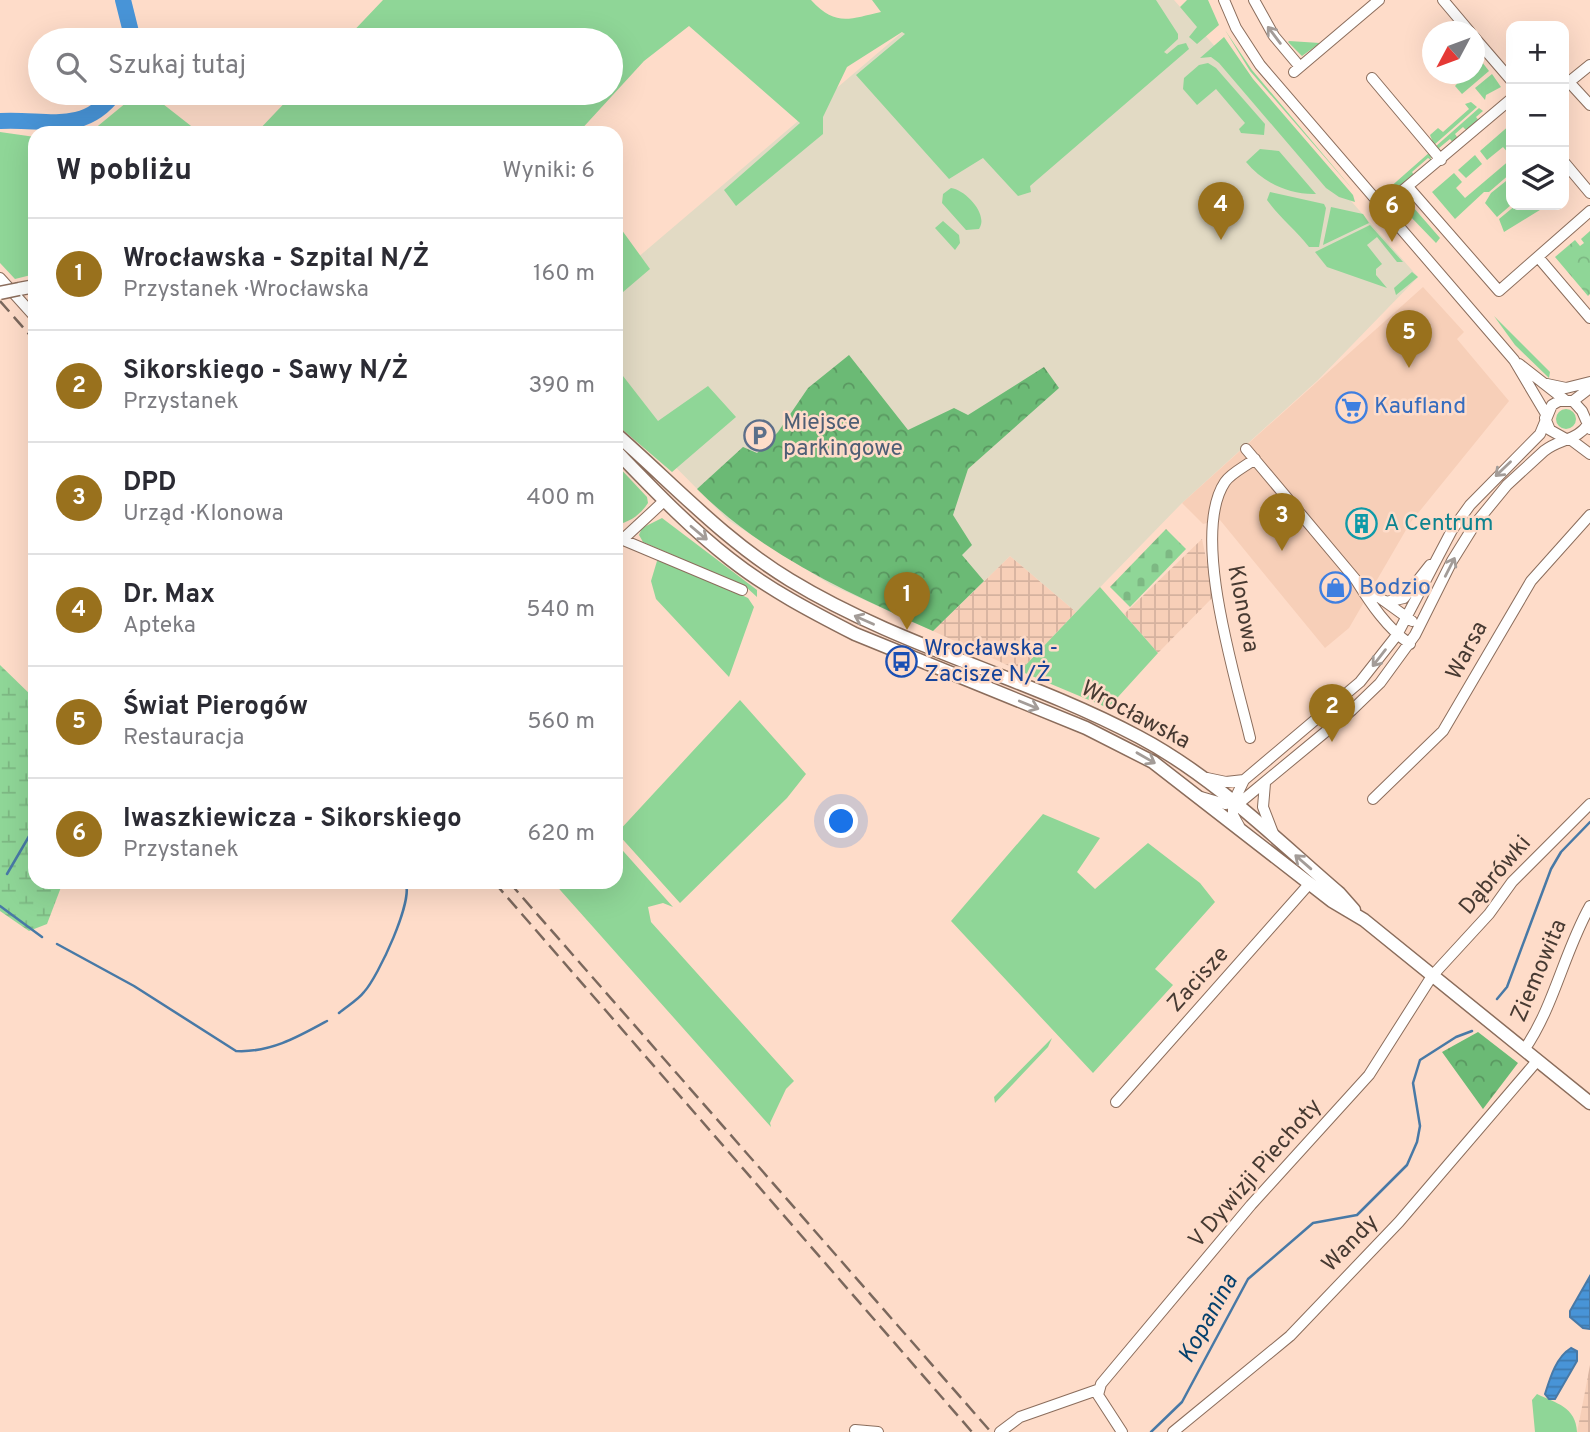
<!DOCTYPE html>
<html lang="pl">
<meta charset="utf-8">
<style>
body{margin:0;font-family:Overpass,sans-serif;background:#f7f7f7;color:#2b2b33}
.controls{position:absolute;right:21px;top:21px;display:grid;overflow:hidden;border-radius:14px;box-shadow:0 7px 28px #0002}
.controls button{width:63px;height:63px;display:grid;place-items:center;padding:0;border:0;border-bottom:2px solid #e1e1e2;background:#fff;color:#2b2b33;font:35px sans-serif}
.compass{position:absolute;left:1422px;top:21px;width:63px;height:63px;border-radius:50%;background:#fff;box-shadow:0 7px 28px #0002;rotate:229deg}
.you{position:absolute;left:842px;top:822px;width:24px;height:24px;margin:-18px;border:5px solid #fff;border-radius:50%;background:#1a73e8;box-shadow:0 0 0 10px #1a73e833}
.badge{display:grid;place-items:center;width:46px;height:46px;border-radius:50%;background:#99711d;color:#fff;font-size:23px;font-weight:700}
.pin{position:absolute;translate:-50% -58px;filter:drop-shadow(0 2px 4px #0008)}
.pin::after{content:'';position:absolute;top:37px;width:24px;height:21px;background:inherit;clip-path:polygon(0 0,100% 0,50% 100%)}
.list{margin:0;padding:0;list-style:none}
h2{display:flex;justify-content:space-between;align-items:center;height:91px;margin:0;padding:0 28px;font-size:30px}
h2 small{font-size:23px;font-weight:400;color:#7c7c81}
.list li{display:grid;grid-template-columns:46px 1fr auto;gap:21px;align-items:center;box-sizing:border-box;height:112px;padding:0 28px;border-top:2px solid #e1e1e2}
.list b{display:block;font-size:26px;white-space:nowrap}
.list p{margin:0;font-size:23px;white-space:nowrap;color:#7c7c81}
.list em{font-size:23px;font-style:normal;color:#7c7c81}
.icon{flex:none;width:38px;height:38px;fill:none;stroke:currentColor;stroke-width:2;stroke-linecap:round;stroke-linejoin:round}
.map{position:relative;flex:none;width:1590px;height:1432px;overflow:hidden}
.search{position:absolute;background:#fff;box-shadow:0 7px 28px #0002;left:28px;top:28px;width:595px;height:77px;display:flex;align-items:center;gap:18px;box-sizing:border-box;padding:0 24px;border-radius:38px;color:#7c7c81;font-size:26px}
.panel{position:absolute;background:#fff;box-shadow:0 7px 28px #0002;left:28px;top:126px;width:595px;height:763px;border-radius:21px}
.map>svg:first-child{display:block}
</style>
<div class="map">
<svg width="1590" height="1432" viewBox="0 0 1590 1432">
<defs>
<pattern id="industrial-grid" width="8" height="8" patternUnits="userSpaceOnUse" patternTransform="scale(1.75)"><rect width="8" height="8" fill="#f7cfb8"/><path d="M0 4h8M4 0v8" fill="none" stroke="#d5b29f"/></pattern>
<pattern id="forest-crowns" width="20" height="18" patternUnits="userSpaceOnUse" patternTransform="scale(1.75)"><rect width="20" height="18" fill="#6bba75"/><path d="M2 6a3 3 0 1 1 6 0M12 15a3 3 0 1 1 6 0" fill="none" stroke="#5a9861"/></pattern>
<pattern id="wetland-marsh" width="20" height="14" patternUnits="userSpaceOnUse" patternTransform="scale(1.75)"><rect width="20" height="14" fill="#8fd697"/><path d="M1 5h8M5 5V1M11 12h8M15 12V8" fill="none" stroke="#7db883"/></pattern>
<pattern id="cemetery-stones" width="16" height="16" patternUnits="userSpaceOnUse" patternTransform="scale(1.75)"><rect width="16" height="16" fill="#8fd697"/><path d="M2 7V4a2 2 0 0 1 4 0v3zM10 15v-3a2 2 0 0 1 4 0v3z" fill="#7db883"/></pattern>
<pattern id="park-crowns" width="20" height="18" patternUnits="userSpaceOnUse" patternTransform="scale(1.75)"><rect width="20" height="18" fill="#8fd697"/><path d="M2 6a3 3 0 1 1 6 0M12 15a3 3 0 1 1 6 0" fill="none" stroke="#7db883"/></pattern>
<pattern id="water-rules" width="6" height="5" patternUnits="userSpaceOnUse" patternTransform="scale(1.75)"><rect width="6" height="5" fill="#4894d7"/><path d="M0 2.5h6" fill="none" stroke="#3e7aaf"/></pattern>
</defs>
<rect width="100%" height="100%" fill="#fedcc9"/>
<path fill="#f7cfb8" d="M 1423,287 L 1464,332 L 1457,339 L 1509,401 L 1410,523 L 1349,628 L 1325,648 L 1220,520 L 1203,524 L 1182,503 Z"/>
<path fill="url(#industrial-grid)" d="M 1202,539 L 1214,596 L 1158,653 L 1124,614 Z
M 1010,556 L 1076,612 L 1020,671 L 933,631 Z
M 1590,1365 L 1590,1432 L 1577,1432 L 1584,1397 Z"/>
<path fill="#e2dac4" d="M 940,0 L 1174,0 L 1418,277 L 1318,380 L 1182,503 L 1076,612 L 1010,556 L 933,631 L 831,585 L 728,520 L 616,407 L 616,276 Z"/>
<path fill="#8fd697" d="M 383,0 L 811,0 C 836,27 849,19 881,12 L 872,0 L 1156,0 L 1178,34 L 1178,39 L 1164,52 L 1167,54 L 1178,45 L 1186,43 L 1189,49 L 1030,186 L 1031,192 L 1018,196 L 983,158 L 949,179 L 856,75 L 905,34 L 902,32 L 847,67 L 823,117 L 823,134 L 736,206 L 724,190 L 800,123 L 689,26 L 644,61 L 578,133 L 256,133 L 294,93 L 611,93 L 611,40 L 345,40 Z
M 1187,0 L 1208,0 L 1219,25 L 1197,44 L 1189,37 L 1197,27 L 1180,7 Z
M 1225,30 L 1252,70 L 1354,191 L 1250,71 Z
M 1224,37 L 1253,79 L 1353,195 L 1355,202 L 1339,197 L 1326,188 L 1219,63 L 1211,57 L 1200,58 Z
M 1288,42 L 1289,41 L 1320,43 L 1302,56 Z
M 1475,53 L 1489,71 L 1462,94 L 1455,86 L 1466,74 L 1474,74 Z
M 1208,63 L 1216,68 L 1265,124 L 1264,135 L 1241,133 L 1239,129 L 1245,123 L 1216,89 L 1197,105 L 1183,89 L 1184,78 L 1199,65 Z
M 1492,74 L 1501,87 L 1486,95 L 1485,100 L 1475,88 Z
M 138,93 L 163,104 L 200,133 L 78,133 L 93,130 Z
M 1471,102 L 1477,107 L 1434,145 L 1430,135 L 1438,128 L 1443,132 L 1469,109 L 1465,104 Z
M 1479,108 L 1483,111 L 1476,117 L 1480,122 L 1468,132 L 1463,127 L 1455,134 L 1459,140 L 1454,144 L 1450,139 L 1439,148 L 1442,152 L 1438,151 L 1435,147 Z
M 1511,124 L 1511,156 L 1503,147 L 1487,160 L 1480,151 Z
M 0,132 L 35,137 L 35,274 L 15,279 L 0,263 Z
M 1260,149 L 1279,151 L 1316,194 C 1290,195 1263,183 1246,162 Z
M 1430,152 L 1431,160 L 1428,158 L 1412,172 L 1414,175 L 1392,195 L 1388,189 Z
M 1475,155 L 1482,164 L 1466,178 L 1458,170 Z
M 1511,159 L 1511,173 L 1489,192 L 1484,192 L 1455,219 L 1432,192 L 1454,173 L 1462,182 L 1456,188 L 1465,198 Z
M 1511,177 L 1511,205 L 1497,217 L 1485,203 L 1491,193 Z
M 951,188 C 966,190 989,215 979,229 L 966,230 L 942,203 L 943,194 Z
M 1270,192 L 1324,204 L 1326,208 L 1319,247 L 1309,247 C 1295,229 1280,218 1267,200 Z
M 1516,205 L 1548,205 L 1504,232 L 1499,219 Z
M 1331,207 L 1363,214 L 1369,223 L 1323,245 Z
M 1413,207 L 1440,238 L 1436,243 L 1408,214 Z
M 943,221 L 959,235 L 960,243 L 955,250 L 935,228 Z
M 616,222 L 650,269 L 616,298 Z
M 1370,225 L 1403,262 L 1397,262 L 1377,237 L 1367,245 L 1382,264 L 1376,269 L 1376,275 L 1387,288 L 1327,267 L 1315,252 Z
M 1412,272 L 1418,277 L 1396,295 L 1394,288 Z
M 1494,316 L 1550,372 L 1549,378 L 1515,345 Z
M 616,367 L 658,421 L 708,386 L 736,417 L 672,472 L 616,424 Z
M1556 419a10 10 0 1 1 20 0a10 10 0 1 1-20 0Z
M 616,464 L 647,497 L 648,503 C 640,515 630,522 616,525 Z
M 662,518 L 757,590 L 757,597 L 746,587 L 643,542 L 639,535 L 642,528 Z
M 661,560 L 737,593 L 748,598 L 754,607 L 729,677 L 656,599 L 651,581 L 657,561 Z
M 1100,587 L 1158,653 L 1108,708 L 1020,671 Z
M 740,700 L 806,774 L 787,798 L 680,903 L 617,833 Z
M 1043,814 L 1100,838 L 1077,872 L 1095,889 L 1148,843 L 1200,883 L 1215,902 L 1155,969 L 1173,985 L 1093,1073 L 951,921 Z
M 616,843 L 673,907 L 663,903 L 648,907 L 651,922 L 794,1081 L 786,1089 L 770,1123 L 771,1127 L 553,882 L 616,882 Z
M 1052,1038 L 1048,1047 L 995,1103 L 994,1097 Z
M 1537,1394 C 1556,1403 1576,1407 1577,1432 L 1535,1432 L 1532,1400 Z"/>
<path fill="url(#forest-crowns)" d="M 849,355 L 908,430 L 954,408 L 968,415 L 1044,367 L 1059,388 L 968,469 L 953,515 L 972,545 L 962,555 L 984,581 L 933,631 C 849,593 763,555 697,489 L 743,447 L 757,453 L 778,432 L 808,388 Z
M 1478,1032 L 1518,1063 L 1483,1109 L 1442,1052 Z"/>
<path fill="url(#wetland-marsh)" d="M 0,665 L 35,699 L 35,882 L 63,882 L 47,924 L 29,931 L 0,911 Z"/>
<path fill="url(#cemetery-stones)" d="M 1166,529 L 1186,549 L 1130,607 L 1110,587 Z"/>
<path fill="url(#park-crowns)" d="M 1590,231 L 1590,294 L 1588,296 L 1555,257 L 1575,240 L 1580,246 L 1584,243 L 1581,239 Z"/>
<path fill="url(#water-rules)" stroke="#4879a6" stroke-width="2" d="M 1590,1276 L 1590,1329 L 1583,1328 L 1570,1317 L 1570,1311 Z
M 1571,1348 L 1577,1351 L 1577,1361 L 1555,1399 L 1549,1399 L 1545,1394 C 1550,1378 1556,1357 1571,1348 Z"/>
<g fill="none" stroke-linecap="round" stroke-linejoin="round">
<path stroke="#4879a6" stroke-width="2.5" d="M 7,874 L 35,826
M 0,906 L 42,937
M 57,944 L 134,986 L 236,1051 C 270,1053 298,1037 327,1021
M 1497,999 L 1507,987 L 1551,869 L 1561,852 L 1590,822
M 339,1013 C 347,1006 358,1000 364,992 C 378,977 415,898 405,882
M 1151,1432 L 1182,1402 L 1248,1279 L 1313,1223 L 1357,1215 L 1407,1165 L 1417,1142 L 1420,1126 L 1413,1083 L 1420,1060 L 1456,1037 L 1472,1031"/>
<path stroke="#4894d7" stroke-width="16" d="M 123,0 L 133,40
M 0,121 C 46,118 82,136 115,93"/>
<defs>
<path id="minor" d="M 1224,0 L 1236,28 L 1260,65 L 1514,360 L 1546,414
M 1254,0 L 1274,36 L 1300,67
M 1443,0 L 1470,32
M 1474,37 L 1511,80
M 1294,72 L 1379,0
M 1372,78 L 1441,160
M 1569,82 L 1590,65
M 1564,84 L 1569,82 L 1590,105
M 1564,162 L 1590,193
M 1409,188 L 1499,291 L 1590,211
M 1383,207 L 1511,99
M 1538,257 L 1590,318
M 0,278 L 35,317
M 1519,364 L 1565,400
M 1547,384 L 1566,388 L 1590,382
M 1573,401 L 1590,388
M 1545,418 L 1550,430 L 1566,439
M 1570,439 L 1590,454
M 1246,449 L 1356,580 C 1371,604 1387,628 1410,644
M 616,537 L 742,590
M 622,540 L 664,501
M 1362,585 L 1412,621
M 1386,602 L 1404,598 L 1430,565
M 1250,738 C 1236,679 1190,534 1225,482 C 1231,473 1246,466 1255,459
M 1207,778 L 1226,782 L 1244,780
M 1265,783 L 1263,807 L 1273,833
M 1201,797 L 1225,804 L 1243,800 L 1352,710 L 1380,683 L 1415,635 L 1452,561 L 1475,524 L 1507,485 L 1544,451 C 1560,438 1579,441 1589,422
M 1373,799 L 1443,731 L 1531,581 L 1590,515
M 1239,826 L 1233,815 L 1233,803 L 1244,780 L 1360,682 L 1397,635 L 1452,530 L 1470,505 L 1540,434 L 1552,405 L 1559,401 L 1573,401 L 1582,411 L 1590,429
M 1524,1050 C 1554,1007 1564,952 1590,906
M 1116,1102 L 1310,883
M 855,1430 L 878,1432
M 1000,1432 L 1020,1417 L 1097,1390
M 1122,1432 L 1098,1395 L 1101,1384 L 1251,1205 L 1369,1075 L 1432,976 L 1489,914 L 1512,882 L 1590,804
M 1173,1432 L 1290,1336 L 1399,1222 L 1537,1061"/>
<path id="major" d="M 19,289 L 35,286
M 616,434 C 673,484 724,540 790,580 C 900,647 1026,677 1139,737 C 1213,776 1276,839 1339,893 L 1354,910
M 616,451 C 653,489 689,527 730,559 C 768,589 812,612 855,634 L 1086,728 L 1153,762 L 1332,901 L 1364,920 L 1590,1103"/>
</defs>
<use href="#minor" stroke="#8b6d5c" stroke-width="12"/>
<use href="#major" stroke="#8b6d5c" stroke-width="15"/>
<use href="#minor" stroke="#fff" stroke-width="10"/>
<use href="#major" stroke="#fff" stroke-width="12"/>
<path stroke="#7b685d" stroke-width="2.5" stroke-dasharray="14 7" stroke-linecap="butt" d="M 0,301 L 35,341
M 494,882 L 972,1432
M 509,882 L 991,1432"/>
<defs>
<path id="major-bridge" d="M 0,293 L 19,289"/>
</defs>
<use href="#major-bridge" stroke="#8b6d5c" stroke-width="15" stroke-linecap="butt"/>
<use href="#major-bridge" stroke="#fff" stroke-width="12"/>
</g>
<defs><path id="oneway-shaft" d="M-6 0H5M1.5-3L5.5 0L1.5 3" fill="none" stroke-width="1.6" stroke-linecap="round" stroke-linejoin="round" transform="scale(1.75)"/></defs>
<g stroke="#a39c98">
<use href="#oneway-shaft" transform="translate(1274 35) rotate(-127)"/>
<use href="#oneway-shaft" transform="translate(1503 469) rotate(136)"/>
<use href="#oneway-shaft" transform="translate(699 533) rotate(40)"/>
<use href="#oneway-shaft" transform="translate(1450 567) rotate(-63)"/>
<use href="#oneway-shaft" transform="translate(864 620) rotate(-156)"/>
<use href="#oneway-shaft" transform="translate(1379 658) rotate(128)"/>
<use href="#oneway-shaft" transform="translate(1029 705) rotate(22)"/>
<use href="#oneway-shaft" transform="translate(1146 758) rotate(30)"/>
<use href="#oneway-shaft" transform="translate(1303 862) rotate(-139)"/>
</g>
<defs>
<symbol id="supermarket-ring" viewBox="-11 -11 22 22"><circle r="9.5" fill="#fedcc9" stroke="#3f7fe0" stroke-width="1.5"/><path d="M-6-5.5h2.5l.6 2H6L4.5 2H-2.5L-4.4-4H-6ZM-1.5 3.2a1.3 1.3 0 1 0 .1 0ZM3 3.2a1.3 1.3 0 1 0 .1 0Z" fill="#3f7fe0"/></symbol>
<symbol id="parking-ring" viewBox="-11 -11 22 22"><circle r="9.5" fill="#fedcc9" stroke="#5c6f8a" stroke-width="1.5"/><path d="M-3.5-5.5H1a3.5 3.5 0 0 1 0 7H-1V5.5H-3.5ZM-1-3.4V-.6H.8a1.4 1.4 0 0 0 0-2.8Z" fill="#5c6f8a"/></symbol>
<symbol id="building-ring" viewBox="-11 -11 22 22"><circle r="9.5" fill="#fedcc9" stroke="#0f9aa8" stroke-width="1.5"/><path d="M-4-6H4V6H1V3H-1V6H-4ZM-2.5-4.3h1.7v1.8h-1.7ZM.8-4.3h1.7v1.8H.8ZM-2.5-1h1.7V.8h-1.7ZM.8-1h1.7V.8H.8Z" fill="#0f9aa8"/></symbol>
<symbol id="shop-ring" viewBox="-11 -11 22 22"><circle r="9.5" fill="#fedcc9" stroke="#3f7fe0" stroke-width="1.5"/><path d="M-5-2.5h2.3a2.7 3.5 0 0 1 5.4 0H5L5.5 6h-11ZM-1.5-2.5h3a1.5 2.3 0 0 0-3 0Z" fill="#3f7fe0"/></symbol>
<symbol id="bus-ring" viewBox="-11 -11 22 22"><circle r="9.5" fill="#fedcc9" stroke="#1a4fb4" stroke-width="1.5"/><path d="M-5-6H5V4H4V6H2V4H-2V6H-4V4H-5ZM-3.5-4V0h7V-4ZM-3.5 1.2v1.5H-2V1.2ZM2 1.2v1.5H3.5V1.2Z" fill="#1a4fb4"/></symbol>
</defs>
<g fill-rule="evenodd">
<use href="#supermarket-ring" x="1334" y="390" width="35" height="35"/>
<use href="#parking-ring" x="742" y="418" width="35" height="35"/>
<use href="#building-ring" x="1344" y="506" width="35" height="35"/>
<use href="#shop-ring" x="1318" y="570" width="35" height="35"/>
<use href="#bus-ring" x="884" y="644" width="35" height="35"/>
</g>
<g text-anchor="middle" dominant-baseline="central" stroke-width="5" stroke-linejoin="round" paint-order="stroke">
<g font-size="23" fill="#366cbe" stroke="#fedcc9" text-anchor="start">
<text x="1374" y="407">Kaufland</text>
<text x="1359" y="588">Bodzio</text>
</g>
<g font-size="23" fill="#4e5e75" stroke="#fedcc9" text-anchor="start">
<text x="783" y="423">Miejsce<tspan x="783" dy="26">parkingowe</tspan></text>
</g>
<g font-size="23" fill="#0d838f" stroke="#fedcc9" text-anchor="start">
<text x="1384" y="524">A Centrum</text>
</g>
<g font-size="23" fill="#473a32" stroke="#fedcc9">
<text transform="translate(1242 609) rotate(79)">Klonowa</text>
<text transform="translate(1468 651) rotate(-62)">Warsa</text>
<text transform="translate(1135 716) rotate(28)">Wrocławska</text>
<text transform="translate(1496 876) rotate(-49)">Dąbrówki</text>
<text transform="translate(1540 971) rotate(-67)">Ziemowita</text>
<text transform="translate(1199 980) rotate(-48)">Zacisze</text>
<text transform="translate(1256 1174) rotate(-49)">V Dywizji Piechoty</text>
<text transform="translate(1351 1244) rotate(-46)">Wandy</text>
</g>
<g font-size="23" fill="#164399" stroke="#fedcc9" text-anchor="start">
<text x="924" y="649">Wrocławska -<tspan x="924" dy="26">Zacisze N/Ż</tspan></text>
</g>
<g font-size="24" font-style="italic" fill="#05416d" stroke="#fedcc9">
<text transform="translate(1209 1319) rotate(-61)">Kopanina</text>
</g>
</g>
</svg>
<div class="controls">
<button>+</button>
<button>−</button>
<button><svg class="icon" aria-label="layers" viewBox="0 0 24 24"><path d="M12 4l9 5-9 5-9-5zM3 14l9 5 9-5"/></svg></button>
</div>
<svg class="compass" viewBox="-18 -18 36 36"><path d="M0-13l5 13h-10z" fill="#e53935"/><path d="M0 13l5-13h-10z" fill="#7c7c81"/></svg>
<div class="you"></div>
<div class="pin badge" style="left:907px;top:630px">1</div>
<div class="pin badge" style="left:1332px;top:742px">2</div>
<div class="pin badge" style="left:1282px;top:551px">3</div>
<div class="pin badge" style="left:1221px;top:240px">4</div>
<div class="pin badge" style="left:1409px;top:368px">5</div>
<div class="pin badge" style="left:1392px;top:242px">6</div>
<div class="search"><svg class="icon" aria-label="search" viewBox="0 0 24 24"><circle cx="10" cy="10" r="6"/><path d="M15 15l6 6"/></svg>Szukaj tutaj</div>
<section class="panel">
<h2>W pobliżu<small>Wyniki: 6</small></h2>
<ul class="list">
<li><span class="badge">1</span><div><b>Wrocławska - Szpital N/Ż</b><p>Przystanek · Wrocławska</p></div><em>160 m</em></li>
<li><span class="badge">2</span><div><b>Sikorskiego - Sawy N/Ż</b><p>Przystanek</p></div><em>390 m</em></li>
<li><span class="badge">3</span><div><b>DPD</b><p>Urząd · Klonowa</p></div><em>400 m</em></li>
<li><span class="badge">4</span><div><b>Dr. Max</b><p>Apteka</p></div><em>540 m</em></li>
<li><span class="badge">5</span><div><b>Świat Pierogów</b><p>Restauracja</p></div><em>560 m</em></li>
<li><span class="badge">6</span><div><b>Iwaszkiewicza - Sikorskiego</b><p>Przystanek</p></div><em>620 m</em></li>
</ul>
</section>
</div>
